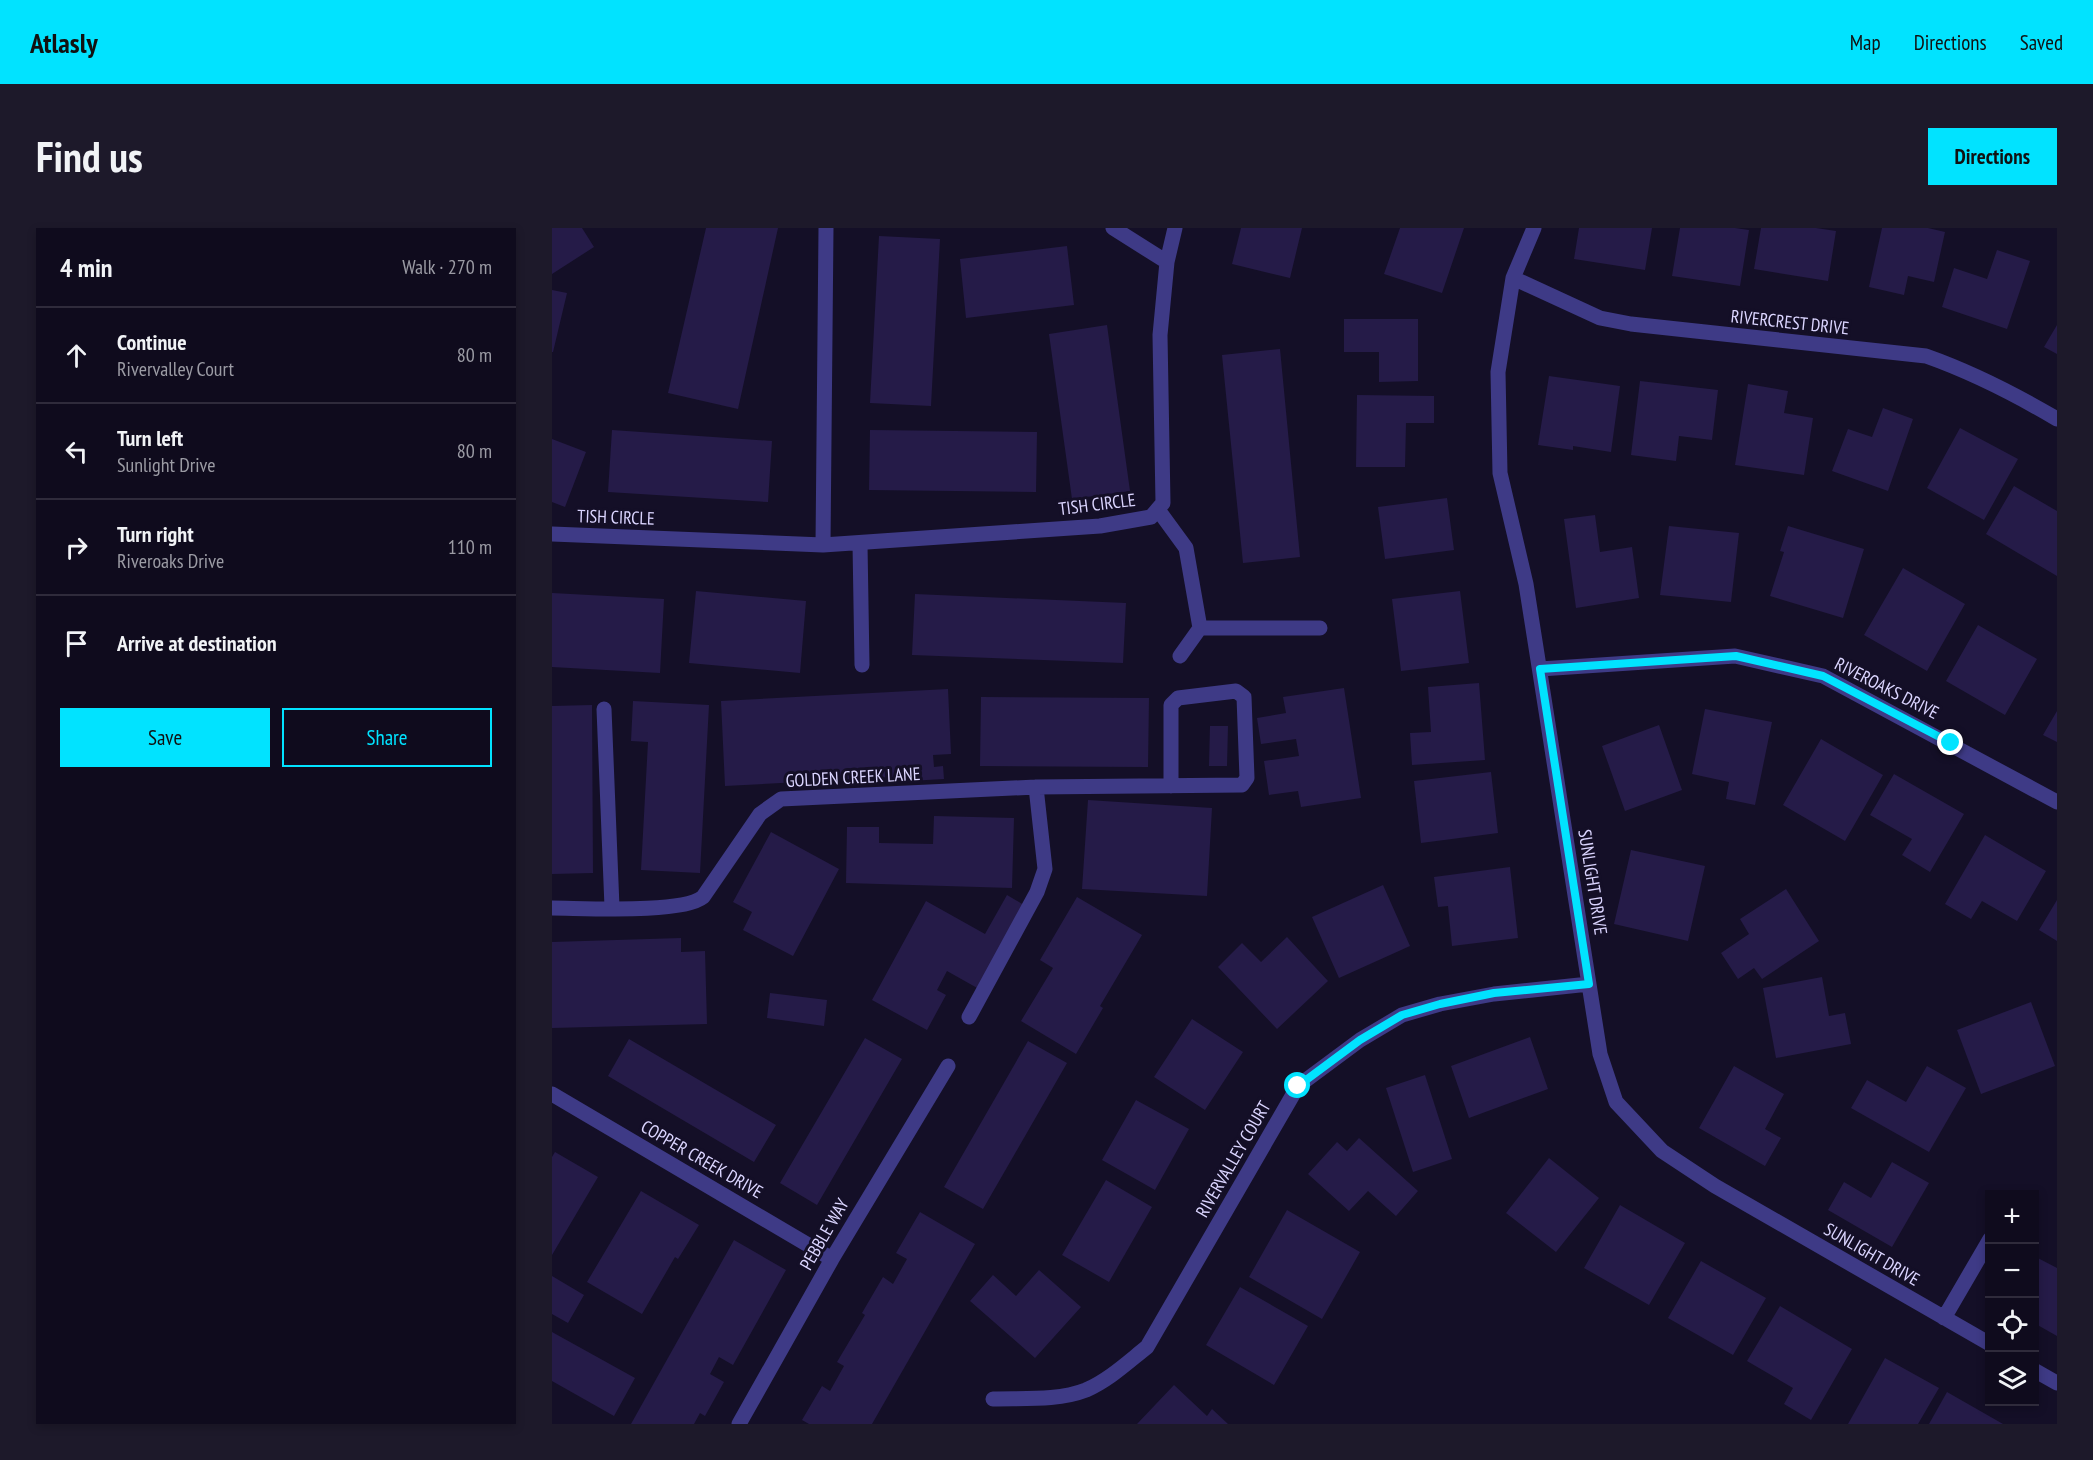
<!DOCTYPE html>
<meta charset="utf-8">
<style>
body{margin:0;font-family:"PT Sans Narrow",sans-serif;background:#1d192a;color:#f1f3f6}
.controls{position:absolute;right:18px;bottom:18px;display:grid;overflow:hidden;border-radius:0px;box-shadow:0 3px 9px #0003}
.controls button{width:54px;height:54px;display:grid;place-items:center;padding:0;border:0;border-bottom:2px solid #2f2b3b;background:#0f0b1d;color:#f1f3f6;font:30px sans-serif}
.stop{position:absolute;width:18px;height:18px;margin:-14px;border:4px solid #01e3ff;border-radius:50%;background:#fff}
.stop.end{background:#01e3ff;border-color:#fff;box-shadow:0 2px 6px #0008}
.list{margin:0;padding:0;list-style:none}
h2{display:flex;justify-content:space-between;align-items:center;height:78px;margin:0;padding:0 24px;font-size:26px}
h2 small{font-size:20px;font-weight:400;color:#9b9ba4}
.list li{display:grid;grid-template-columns:39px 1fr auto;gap:18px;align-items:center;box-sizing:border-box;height:96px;padding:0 24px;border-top:2px solid #2f2b3b}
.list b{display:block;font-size:22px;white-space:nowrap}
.list p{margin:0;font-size:20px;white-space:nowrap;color:#9b9ba4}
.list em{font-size:20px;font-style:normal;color:#9b9ba4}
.actions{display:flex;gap:12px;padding:18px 24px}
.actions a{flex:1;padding:14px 0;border:2px solid #01e3ff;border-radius:0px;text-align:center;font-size:21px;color:#01e3ff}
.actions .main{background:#01e3ff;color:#111}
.icon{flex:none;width:33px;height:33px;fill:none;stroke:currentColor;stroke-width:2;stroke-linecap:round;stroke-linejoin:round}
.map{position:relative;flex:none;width:1505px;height:1196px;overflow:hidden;border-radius:0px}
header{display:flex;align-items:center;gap:36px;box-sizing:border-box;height:84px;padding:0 30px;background:#01e3ff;color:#111}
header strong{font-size:28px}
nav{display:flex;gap:33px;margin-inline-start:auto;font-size:21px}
.intro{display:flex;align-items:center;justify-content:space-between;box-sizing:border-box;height:144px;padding:0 36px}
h1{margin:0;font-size:42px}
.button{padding:15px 27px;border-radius:0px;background:#01e3ff;color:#111;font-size:21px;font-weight:700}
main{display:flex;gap:36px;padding:0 36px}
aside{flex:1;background:#0f0b1d;border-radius:0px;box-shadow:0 3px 9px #0003}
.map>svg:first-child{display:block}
</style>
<header>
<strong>Atlasly</strong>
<nav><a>Map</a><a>Directions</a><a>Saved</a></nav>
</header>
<div class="intro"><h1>Find us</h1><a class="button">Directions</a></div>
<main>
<aside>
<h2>4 min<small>Walk · 270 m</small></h2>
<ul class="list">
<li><svg class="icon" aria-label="ahead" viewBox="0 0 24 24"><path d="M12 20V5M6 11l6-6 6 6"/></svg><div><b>Continue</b><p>Rivervalley Court</p></div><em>80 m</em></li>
<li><svg class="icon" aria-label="left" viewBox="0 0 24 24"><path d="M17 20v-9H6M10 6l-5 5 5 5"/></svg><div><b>Turn left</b><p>Sunlight Drive</p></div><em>80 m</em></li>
<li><svg class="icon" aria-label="right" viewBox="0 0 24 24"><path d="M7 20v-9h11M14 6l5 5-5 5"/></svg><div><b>Turn right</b><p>Riveroaks Drive</p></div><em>110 m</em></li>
<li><svg class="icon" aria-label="arrive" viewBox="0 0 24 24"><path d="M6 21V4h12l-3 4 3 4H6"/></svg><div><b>Arrive at destination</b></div></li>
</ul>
<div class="actions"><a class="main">Save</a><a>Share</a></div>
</aside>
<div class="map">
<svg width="1505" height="1196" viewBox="0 0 1505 1196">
<rect width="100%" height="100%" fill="#140f27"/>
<path fill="#251b48" d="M 0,0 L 30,0 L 42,19 L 0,46 Z
M 154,0 L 226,0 L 186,181 L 116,165 Z
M 689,0 L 750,0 L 738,50 L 680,36 Z
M 848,0 L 912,0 L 890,65 L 832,46 Z
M 1027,0 L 1100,0 L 1093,42 L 1022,31 Z
M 1128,0 L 1183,0 L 1197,2 L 1188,58 L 1120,48 Z
M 1209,0 L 1264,0 L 1284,3 L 1276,53 L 1202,41 Z
M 1330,0 L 1376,0 L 1393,4 L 1382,54 L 1356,48 L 1352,67 L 1317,59 Z
M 327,8 L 388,11 L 379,178 L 318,175 Z
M 515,18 L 522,77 L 414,90 L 408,31 Z
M 1445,22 L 1478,33 L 1455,101 L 1390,79 L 1402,40 L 1435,51 Z
M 0,62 L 15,65 L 1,124 L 0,124 Z
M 792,91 L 866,91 L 866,153 L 827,154 L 827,124 L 792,124 Z
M 555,97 L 578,263 L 520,271 L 497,106 Z
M 1505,97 L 1505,126 L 1492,119 Z
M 728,121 L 748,329 L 691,335 L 670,127 Z
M 997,148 L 1068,158 L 1059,224 L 1021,218 L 1021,222 L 986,217 Z
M 1088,153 L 1166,162 L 1160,212 L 1127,208 L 1124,233 L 1079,227 Z
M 1196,156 L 1236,163 L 1232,185 L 1261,190 L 1252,247 L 1183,237 Z
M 805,167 L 882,168 L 882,195 L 854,195 L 853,239 L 804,239 Z
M 1331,180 L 1361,191 L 1336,263 L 1280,243 L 1296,201 L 1320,209 Z
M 1408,200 L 1466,231 L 1432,292 L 1375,260 Z
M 60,202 L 220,213 L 216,274 L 56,264 Z
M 318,202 L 485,204 L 484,264 L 317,262 Z
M 0,211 L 34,224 L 13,279 L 0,274 Z
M 1462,258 L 1505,283 L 1505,348 L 1434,306 Z
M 895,270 L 902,322 L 833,331 L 826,279 Z
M 1043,287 L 1048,324 L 1080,319 L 1087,370 L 1024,380 L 1012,291 Z
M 1117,298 L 1187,305 L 1179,374 L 1108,367 Z
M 1236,298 L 1312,321 L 1291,390 L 1218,368 L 1232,324 L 1228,323 Z
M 1351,340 L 1413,376 L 1375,443 L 1312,407 Z
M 144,363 L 254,373 L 248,445 L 137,435 Z
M 908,363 L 917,435 L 849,443 L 840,371 Z
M 0,365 L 112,371 L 108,445 L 0,439 Z
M 363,366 L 574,375 L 571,435 L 360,427 Z
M 1426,397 L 1485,431 L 1453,487 L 1394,453 Z
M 927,455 L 933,532 L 860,537 L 858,505 L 879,504 L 876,459 Z
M 792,460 L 809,570 L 749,579 L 746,563 L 717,567 L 712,533 L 747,528 L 744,511 L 709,516 L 705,490 L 734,485 L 731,469 Z
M 396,461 L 399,526 L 381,527 L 382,539 L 391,538 L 392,551 L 340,554 L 340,549 L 173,558 L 169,473 Z
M 429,469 L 597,470 L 596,539 L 428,538 Z
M 81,473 L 157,477 L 148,645 L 89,642 L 96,514 L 79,513 Z
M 40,477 L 41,645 L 0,646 L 0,478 Z
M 1153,481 L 1220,494 L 1203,577 L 1174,571 L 1177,554 L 1140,546 Z
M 1505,483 L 1505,514 L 1491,507 Z
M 1107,497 L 1130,562 L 1073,583 L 1050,518 Z
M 658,498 L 676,498 L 675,538 L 657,538 Z
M 1269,511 L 1331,547 L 1293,613 L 1231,577 Z
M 939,544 L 946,605 L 869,615 L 862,553 Z
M 1342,546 L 1412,586 L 1378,644 L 1350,627 L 1360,611 L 1318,587 Z
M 536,572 L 660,580 L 655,668 L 530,661 Z
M 382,588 L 462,590 L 460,660 L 294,655 L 295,599 L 327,599 L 327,615 L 381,616 Z
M 219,604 L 287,641 L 241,728 L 191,702 L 200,684 L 181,674 Z
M 1433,607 L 1494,643 L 1465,693 L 1430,673 L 1419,691 L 1393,676 Z
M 1079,622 L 1153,638 L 1136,713 L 1062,696 Z
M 958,639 L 966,710 L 900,718 L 896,678 L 886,679 L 882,649 Z
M 831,657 L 858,718 L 787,750 L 760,689 Z
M 1234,661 L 1267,713 L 1210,751 L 1202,740 L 1186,751 L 1169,725 L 1197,706 L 1188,691 Z
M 455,667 L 472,677 L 427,761 L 395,743 L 385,762 L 394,767 L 375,802 L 320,772 L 374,673 L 433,706 Z
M 525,669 L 590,707 L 548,778 L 551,780 L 524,826 L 469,793 L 501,740 L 488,732 Z
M 1505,672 L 1505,713 L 1487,702 Z
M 735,709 L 776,753 L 725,801 L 666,739 L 690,715 L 709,734 Z
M 129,710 L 129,724 L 153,723 L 155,796 L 0,800 L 0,714 Z
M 1270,749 L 1277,788 L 1293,785 L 1299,816 L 1224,830 L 1211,760 Z
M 218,765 L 275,772 L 272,798 L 215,790 Z
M 1479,774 L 1503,838 L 1429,866 L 1405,802 Z
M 640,791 L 691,824 L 653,882 L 602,849 Z
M 978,809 L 996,861 L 917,890 L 899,838 Z
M 313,810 L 350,831 L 265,977 L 228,955 Z
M 77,811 L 224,897 L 202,934 L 56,848 Z
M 476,813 L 515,835 L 431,981 L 392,959 Z
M 1182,838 L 1232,866 L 1213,901 L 1229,910 L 1213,938 L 1147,900 Z
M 1375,838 L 1414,860 L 1377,924 L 1299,880 L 1315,852 L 1354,874 Z
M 873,847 L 900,931 L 861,944 L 834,860 Z
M 584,872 L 637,901 L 603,962 L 550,932 Z
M 807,910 L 866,963 L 844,988 L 816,963 L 797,983 L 756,946 L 785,914 L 795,923 Z
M 3,924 L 46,949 L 0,1027 L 0,929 Z
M 997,930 L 1047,970 L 1004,1024 L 954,985 Z
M 1340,934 L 1377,955 L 1340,1019 L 1276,982 L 1292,954 L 1319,970 Z
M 554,952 L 600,979 L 557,1054 L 510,1027 Z
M 89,963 L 147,997 L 126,1031 L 123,1029 L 90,1086 L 35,1054 Z
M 1068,977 L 1133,1015 L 1097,1077 L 1032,1040 Z
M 735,982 L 808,1024 L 770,1091 L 697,1049 Z
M 368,984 L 423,1016 L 320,1196 L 257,1196 L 250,1192 L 270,1158 L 278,1163 L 292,1138 L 285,1134 L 313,1087 L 310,1085 L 331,1049 L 341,1056 L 355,1031 L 344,1025 Z
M 182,1012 L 234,1042 L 181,1137 L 167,1129 L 158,1146 L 172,1154 L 153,1188 L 148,1185 L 142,1196 L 79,1196 Z
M 1482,1028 L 1505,1040 L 1505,1108 L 1482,1095 Z
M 1149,1033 L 1214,1070 L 1181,1127 L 1116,1090 Z
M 487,1042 L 529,1079 L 483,1130 L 418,1073 L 441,1047 L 464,1068 Z
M 0,1048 L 32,1067 L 16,1095 L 0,1086 Z
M 688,1059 L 756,1098 L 722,1157 L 654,1117 Z
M 1228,1078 L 1300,1121 L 1259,1192 L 1232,1176 L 1241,1160 L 1195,1133 Z
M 0,1104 L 83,1150 L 62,1188 L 0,1153 Z
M 1333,1130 L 1387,1160 L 1366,1196 L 1296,1196 Z
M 622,1157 L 655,1188 L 660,1181 L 676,1196 L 585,1196 Z
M 1395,1164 L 1451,1196 L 1377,1196 Z"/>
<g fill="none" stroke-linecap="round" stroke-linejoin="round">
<path stroke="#3e3a86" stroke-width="15" d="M 982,0 L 961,50 L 946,144 L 948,245 L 974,356 L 1048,826 L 1064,874 L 1110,923 L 1163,958 L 1438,1116
M 615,34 L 623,0
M 961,50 L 1048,90 L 1079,96 L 1374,128 C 1422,145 1461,165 1505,191
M 607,283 L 634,320 L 648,400 L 628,428
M 0,306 L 271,317 L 548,298 L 599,289 L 611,275 L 608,107 L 615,34 L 561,0
M 308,316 L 310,437
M 271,317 L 274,0
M 648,400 L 768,400
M 988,441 L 1183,428 L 1271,448 L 1505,574
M 52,481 L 60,679
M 0,680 C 31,680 130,686 151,669 L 208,586 L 229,571 L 484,559 L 690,557 L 695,550 L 692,469 L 684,463 L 626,470 L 619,477 L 619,558
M 417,789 L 485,664 L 493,641 L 484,559
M 0,866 L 280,1031
M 1392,1090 L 1438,1011
M 1482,1142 L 1505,1155
M 441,1171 C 471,1170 506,1173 534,1162 C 557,1152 576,1134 595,1119 L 746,858 L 808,812 L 850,787 L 888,776 L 942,766 L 1037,756
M 187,1196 L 280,1031 L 396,838"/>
</g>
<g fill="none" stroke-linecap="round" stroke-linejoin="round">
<path stroke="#01e3ff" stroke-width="8" d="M 746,858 L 808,812 L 850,787 L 888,776 L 942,765 L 1037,756 L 988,441 L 1184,428 L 1271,448 L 1399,515"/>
</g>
<g text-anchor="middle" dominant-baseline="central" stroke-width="6" stroke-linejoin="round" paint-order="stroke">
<g font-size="18" fill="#dbd5ff" stroke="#140f27">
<text transform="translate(1238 94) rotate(6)">RIVERCREST DRIVE</text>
<text transform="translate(545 276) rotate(-7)">TISH CIRCLE</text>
<text transform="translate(64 289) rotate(2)">TISH CIRCLE</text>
<text transform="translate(1335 460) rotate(27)">RIVEROAKS DRIVE</text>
<text transform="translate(301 549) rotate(-3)">GOLDEN CREEK LANE</text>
<text transform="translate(1041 654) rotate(81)">SUNLIGHT DRIVE</text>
<text transform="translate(150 931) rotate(30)">COPPER CREEK DRIVE</text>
<text transform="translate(681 931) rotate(-60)">RIVERVALLEY COURT</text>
<text transform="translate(272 1006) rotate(-60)">PEBBLE WAY</text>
<text transform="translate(1320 1026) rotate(30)">SUNLIGHT DRIVE</text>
</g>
</g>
</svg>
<div class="controls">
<button>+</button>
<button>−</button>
<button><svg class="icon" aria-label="locate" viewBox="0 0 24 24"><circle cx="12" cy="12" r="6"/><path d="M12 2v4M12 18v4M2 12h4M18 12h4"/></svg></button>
<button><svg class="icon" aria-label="layers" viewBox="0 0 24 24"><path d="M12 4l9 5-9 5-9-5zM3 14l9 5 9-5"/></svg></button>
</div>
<div class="stop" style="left:746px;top:858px"></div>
<div class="stop end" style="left:1399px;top:515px"></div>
</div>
</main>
